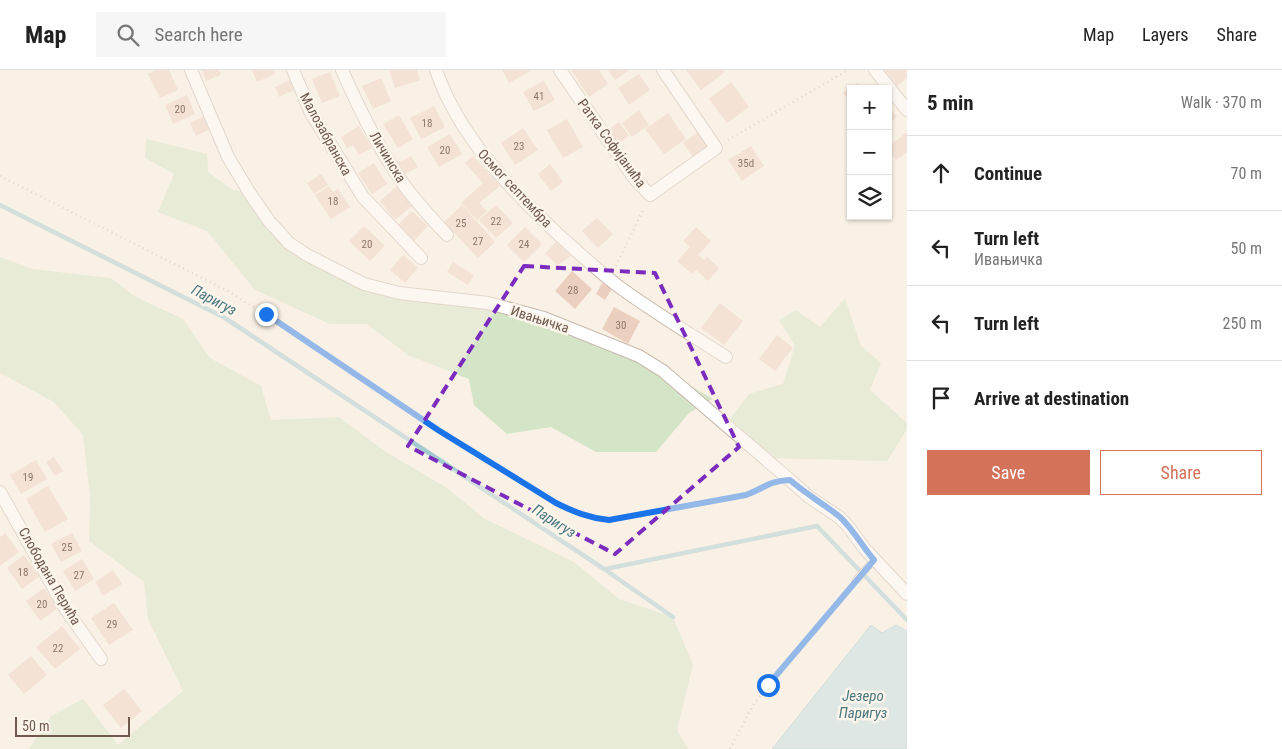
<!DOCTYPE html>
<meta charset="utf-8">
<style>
body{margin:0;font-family:"Roboto Condensed",sans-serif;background:#f6f6f6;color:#222}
.controls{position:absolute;right:15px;top:15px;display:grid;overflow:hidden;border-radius:0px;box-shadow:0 1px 4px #0004}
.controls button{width:45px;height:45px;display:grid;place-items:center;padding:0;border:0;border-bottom:1px solid #e0e0e0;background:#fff;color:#222;font:25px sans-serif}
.scale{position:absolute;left:15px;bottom:12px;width:115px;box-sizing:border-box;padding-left:5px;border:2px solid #6f594e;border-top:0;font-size:14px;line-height:18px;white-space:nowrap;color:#6f594e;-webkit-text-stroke:4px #fcf5eb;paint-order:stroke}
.stop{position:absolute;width:15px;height:15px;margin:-11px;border:4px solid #1a73e8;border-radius:50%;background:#fff}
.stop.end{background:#1a73e8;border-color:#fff;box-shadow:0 1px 5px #0008}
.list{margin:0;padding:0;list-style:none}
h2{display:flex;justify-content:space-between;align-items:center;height:65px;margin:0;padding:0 20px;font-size:21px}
h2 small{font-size:16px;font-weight:400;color:#767676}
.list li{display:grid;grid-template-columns:32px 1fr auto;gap:15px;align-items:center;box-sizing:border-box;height:75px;padding:0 20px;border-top:1px solid #e0e0e0}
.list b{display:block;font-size:19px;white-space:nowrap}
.list p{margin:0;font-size:16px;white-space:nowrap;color:#767676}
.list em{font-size:16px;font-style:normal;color:#767676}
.actions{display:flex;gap:10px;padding:15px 20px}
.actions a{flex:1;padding:11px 0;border:1px solid #d4725a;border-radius:0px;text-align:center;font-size:18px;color:#d4725a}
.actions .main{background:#d4725a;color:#fff}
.icon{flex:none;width:28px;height:28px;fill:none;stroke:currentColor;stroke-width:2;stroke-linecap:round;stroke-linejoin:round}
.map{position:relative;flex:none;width:907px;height:679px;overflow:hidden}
header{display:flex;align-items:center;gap:30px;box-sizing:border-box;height:70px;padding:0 25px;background:#fff;border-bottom:1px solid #e0e0e0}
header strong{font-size:24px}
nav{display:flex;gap:28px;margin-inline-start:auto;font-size:18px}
.search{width:350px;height:45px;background:#f6f6f6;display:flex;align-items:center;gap:12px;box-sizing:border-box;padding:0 18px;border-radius:0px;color:#767676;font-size:19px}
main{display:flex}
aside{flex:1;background:#fff}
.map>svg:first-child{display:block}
</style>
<header>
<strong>Map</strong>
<div class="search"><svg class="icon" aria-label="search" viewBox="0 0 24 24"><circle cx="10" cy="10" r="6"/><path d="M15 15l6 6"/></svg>Search here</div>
<nav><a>Map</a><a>Layers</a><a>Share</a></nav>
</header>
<main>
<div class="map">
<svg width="907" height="679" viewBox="0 0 907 679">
<rect width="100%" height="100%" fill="#f9f1e5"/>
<path fill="#d3e5c6" d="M 146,69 L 207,84 L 208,102 L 233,120 L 249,122 L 289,173 L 364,214 L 488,233 L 639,286 L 713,329 L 689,343 L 656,382 L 596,382 L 551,357 L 507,364 L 474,335 L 469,309 L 408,285 L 367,254 L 330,254 L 255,220 L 207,161 L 158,142 L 174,104 L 145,88 Z
M 0,187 L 32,199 L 111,208 L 134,226 L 183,249 L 210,288 L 261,316 L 271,350 L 339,347 L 386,382 L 447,418 L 485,449 L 574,492 L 619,529 L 673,547 L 693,595 L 677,660 L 688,679 L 29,679 L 51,646 L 83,629 L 118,675 L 183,621 L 148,549 L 144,512 L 89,471 L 90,426 L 83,365 L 54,332 L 0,303 Z
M 845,228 L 861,276 L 881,293 L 870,320 L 907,353 L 907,359 L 887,391 L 763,388 L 725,355 L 749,324 L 783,314 L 795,276 L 779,250 L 796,240 L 820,257 Z"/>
<path fill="#bcdce0" stroke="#a4cbd0" d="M 871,555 L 882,563 L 896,555 L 907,561 L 907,679 L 772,679 Z"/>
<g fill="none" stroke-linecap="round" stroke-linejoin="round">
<path stroke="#a4cbd0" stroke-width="4.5" d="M 0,135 L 225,248 L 604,499 L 673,547
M 605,499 L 817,456 L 907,550"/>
</g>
<path fill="#ebd0c0" d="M 157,0 L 169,0 L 178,20 L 160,28 L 148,4 Z
M 202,0 L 219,0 L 221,5 L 206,11 Z
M 252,0 L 273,0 L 275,4 L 257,12 Z
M 389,0 L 417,0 L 420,10 L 395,18 Z
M 502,0 L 532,0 L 509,13 Z
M 571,0 L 599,0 L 608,14 L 589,27 Z
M 608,0 L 629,0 L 615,10 Z
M 686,0 L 723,0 L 725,2 L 701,20 Z
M 885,0 L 907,0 L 907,8 L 897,16 Z
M 330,2 L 340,26 L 322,33 L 312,9 Z
M 639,4 L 650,20 L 629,35 L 618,18 Z
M 381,8 L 391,31 L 373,39 L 362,16 Z
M 290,10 L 294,20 L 279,27 L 275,17 Z
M 544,11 L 555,30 L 534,41 L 523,22 Z
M 731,12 L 749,37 L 727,53 L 709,29 Z
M 857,13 L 861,19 L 851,19 L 851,33 L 843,23 Z
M 187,25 L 195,44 L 173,54 L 165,35 Z
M 434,36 L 445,57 L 421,69 L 410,48 Z
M 888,36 L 897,47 L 888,54 Z
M 639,40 L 649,55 L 632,67 L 622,53 Z
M 668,43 L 686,69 L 664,84 L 645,59 Z
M 399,45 L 413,69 L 398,78 L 383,54 Z
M 204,46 L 210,59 L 196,66 L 190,53 Z
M 567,49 L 583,77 L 563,88 L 547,60 Z
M 619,52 L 629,66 L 618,74 L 608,60 Z
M 359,56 L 372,78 L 359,85 L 353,75 L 347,78 L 341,67 Z
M 523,58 L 538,80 L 515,95 L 501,73 Z
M 698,62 L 708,76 L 693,87 L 683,73 Z
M 907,62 L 907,82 L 896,90 L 888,80 L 888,77 Z
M 450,64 L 462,84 L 439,97 L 427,77 Z
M 751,76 L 764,96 L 742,111 L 728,90 Z
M 411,86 L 418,97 L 403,105 L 397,93 Z
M 473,86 L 500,116 L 479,133 L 487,141 L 477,150 L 461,133 L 483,113 L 465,93 Z
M 374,93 L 387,114 L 372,124 L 358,103 Z
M 550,94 L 563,112 L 551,121 L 538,104 Z
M 321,104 L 328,115 L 314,124 L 307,113 Z
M 329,116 L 333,122 L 338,119 L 350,137 L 331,149 L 315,125 Z
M 396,117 L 412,136 L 395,150 L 380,131 Z
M 462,135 L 495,172 L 478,188 L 444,152 Z
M 496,135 L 513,153 L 496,168 L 479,150 Z
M 412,141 L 428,156 L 414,171 L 398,155 Z
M 597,148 L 613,164 L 598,178 L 582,161 Z
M 364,156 L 385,176 L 370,191 L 349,171 Z
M 525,157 L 542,174 L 524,192 L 507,175 Z
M 696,157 L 711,171 L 698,185 L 704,190 L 707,187 L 719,198 L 708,211 L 696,200 L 692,204 L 677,191 L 690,177 L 683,171 Z
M 556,172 L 571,186 L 558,195 L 545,184 Z
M 403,185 L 418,198 L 405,213 L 390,200 Z
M 453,192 L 474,205 L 468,215 L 447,202 Z
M 572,201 L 592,219 L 575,239 L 555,221 Z
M 602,213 L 612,219 L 605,230 L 596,224 Z
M 720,233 L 743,251 L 724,275 L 701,258 Z
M 614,237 L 640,251 L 628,274 L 602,259 Z
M 777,265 L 793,278 L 775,301 L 759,289 Z
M 54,387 L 63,401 L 55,406 L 46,392 Z
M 36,390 L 47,409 L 21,424 L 10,405 Z
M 48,416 L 68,449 L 45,462 L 26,429 Z
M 5,463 L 19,482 L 0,496 L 0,467 Z
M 72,463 L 82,481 L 61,492 L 51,474 Z
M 24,485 L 40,506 L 22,519 L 7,498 Z
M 82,489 L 94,509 L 75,521 L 63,501 Z
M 113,500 L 122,514 L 103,526 L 95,512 Z
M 44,518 L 58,538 L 40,551 L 26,531 Z
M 114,533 L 133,560 L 109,575 L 91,548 Z
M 62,556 L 80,579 L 55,599 L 36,577 Z
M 31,586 L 47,605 L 24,624 L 8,605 Z
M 124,619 L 142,641 L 121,658 L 103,635 Z"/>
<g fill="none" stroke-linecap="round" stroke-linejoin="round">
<defs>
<path id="lane" d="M 856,510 L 874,490"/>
<path id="street" d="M 191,0 L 228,87 L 249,122 L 269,151 L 289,173 L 307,185 L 364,214 L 399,223 L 488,233 L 544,248 L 639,286 L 663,301 L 790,410 L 809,427 L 839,447 L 848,456 L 864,478 L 907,524
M 293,0 L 311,43 L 363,127 L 421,188
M 342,0 C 359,39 378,77 402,112 C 415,131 431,148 447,165
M 436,0 C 458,65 511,120 560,166 C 579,183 597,200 618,216 C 652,241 690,264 726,287
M 560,0 L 634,108 L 650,125 L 716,78 L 663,0
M 875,0 L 907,40
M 0,422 L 65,538 L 101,589"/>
</defs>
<use href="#lane" stroke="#c9b9ad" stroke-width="8"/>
<use href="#street" stroke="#c9b9ad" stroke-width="14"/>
<path stroke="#cfb4a4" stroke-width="2.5" stroke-dasharray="1 4" stroke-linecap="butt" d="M 728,70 L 848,0
M 0,106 L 228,221 L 318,278 L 438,360 L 556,433 C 574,442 589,448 609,451 L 746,425 L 759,420 L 772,412
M 616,196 L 644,138
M 730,679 L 753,635 L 850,517"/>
<use href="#lane" stroke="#fff" stroke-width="6"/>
<use href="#street" stroke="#fff" stroke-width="12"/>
</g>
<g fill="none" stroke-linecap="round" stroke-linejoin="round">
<path stroke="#1a73e8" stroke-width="6" d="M 266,244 L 438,360 L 556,433 C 574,442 589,448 609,450 L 746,425 C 765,418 768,411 790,410 C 806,424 824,434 840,447 C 853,459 862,476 874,490 L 768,615"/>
</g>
<path d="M0 0H907V679H0ZM 524,196 L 655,203 L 739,377 L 615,484 L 408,376 Z" fill="#f9f1e5" fill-opacity=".55" fill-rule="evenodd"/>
<path fill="none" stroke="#7b2cbf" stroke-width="4" stroke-dasharray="10 6" stroke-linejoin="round" d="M 524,196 L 655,203 L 739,377 L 615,484 L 408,376 Z"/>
<g text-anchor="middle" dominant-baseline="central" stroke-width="5" stroke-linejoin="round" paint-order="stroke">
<g font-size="11" fill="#8e776a">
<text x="539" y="26">41</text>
<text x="180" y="39">20</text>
<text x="427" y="53">18</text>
<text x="519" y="76">23</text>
<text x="445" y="80">20</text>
<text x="746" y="93">35d</text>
<text x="333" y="131">18</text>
<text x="496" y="151">22</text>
<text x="461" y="153">25</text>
<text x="478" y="171">27</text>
<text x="367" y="174">20</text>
<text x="524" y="174">24</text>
<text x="573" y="220">28</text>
<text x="621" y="255">30</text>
<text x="28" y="407">19</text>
<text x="67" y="477">25</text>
<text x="23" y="502">18</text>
<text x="79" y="505">27</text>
<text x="42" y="534">20</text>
<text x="112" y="554">29</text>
<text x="58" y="578">22</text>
</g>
<g font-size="14" fill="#6f594e" stroke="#fcf5eb">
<text transform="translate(326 64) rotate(61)">Малозабранска</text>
<text transform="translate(612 73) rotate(54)">Ратка Софијанића</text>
<text transform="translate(388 87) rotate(59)">Личинска</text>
<text transform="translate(515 118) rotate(47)">Осмог септембра</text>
<text transform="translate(540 249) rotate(18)">Ивањичка</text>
<text transform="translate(50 506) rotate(60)">Слободана Перића</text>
</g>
<g font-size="15" font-style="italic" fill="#4b7880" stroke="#fcf5eb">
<text transform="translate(214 230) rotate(28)">Паригуз</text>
<text transform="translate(554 451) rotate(33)">Паригуз</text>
<text x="863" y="626">Језеро<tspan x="863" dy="17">Паригуз</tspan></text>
</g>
</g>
</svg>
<div class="controls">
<button>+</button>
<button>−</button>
<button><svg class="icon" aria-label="layers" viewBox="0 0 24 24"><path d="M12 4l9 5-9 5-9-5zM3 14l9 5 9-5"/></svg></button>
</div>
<div class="scale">50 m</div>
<div class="stop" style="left:768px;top:615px"></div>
<div class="stop end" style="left:266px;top:244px"></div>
</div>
<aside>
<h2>5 min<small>Walk · 370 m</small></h2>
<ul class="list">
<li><svg class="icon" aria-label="ahead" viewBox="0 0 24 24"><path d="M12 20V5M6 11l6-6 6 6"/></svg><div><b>Continue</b></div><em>70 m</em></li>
<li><svg class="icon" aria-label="left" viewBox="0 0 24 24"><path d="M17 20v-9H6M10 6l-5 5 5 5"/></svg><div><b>Turn left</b><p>Ивањичка</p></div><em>50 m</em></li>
<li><svg class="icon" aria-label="left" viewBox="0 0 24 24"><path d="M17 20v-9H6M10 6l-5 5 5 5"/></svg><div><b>Turn left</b></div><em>250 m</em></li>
<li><svg class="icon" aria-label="arrive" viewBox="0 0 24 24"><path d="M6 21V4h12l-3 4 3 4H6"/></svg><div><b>Arrive at destination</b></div></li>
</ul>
<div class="actions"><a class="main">Save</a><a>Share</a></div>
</aside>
</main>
